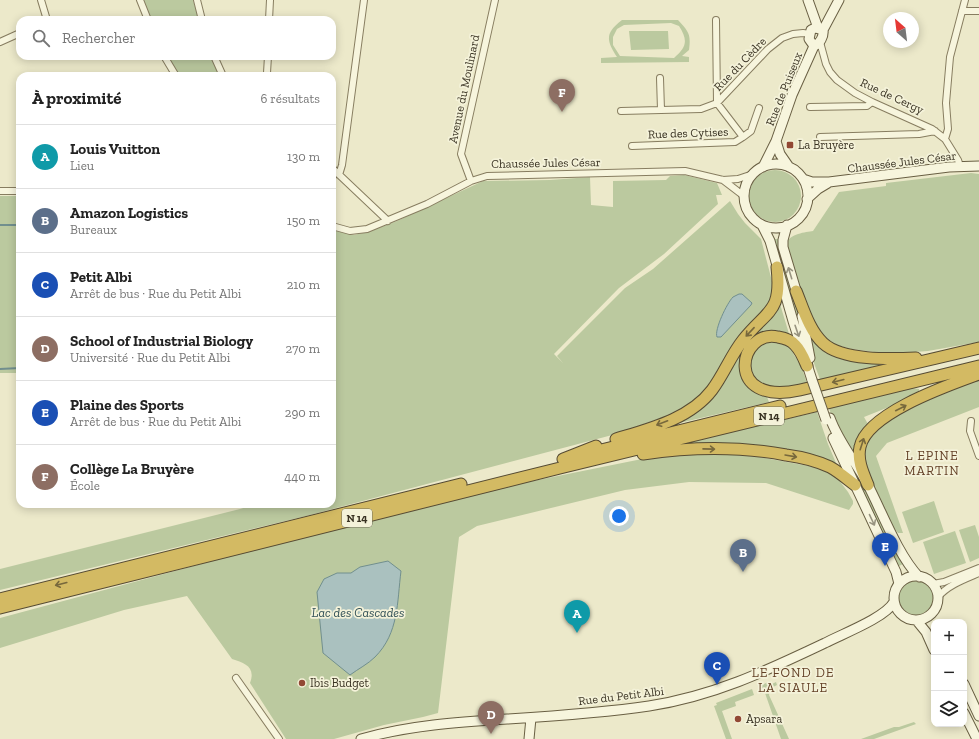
<!DOCTYPE html>
<html lang="fr">
<meta charset="utf-8">
<style>
body{margin:0;font-family:"Zilla Slab",serif;background:#f6f6f6;color:#222}
.controls{position:absolute;right:12px;bottom:12px;display:grid;overflow:hidden;border-radius:8px;box-shadow:0 2px 10px #0003}
.controls button{width:36px;height:36px;display:grid;place-items:center;padding:0;border:0;border-bottom:1px solid #e0e0e0;background:#fff;color:#222;font:20px sans-serif}
.compass{position:absolute;left:883px;top:12px;width:36px;height:36px;border-radius:50%;background:#fff;box-shadow:0 2px 10px #0003;rotate:332deg}
.you{position:absolute;left:619px;top:516px;width:14px;height:14px;margin:-10px;border:3px solid #fff;border-radius:50%;background:#1a73e8;box-shadow:0 0 0 6px #1a73e833}
.badge{display:grid;place-items:center;width:26px;height:26px;border-radius:50%;background:#0f766e;color:#fff;font-size:13px;font-weight:700}
.pin{position:absolute;translate:-50% -33px;filter:drop-shadow(0 1px 2px #0008)}
.pin::after{content:'';position:absolute;top:21px;width:14px;height:12px;background:inherit;clip-path:polygon(0 0,100% 0,50% 100%)}
.list{margin:0;padding:0;list-style:none}
h2{display:flex;justify-content:space-between;align-items:center;height:52px;margin:0;padding:0 16px;font-size:17px}
h2 small{font-size:13px;font-weight:400;color:#767676}
.list li{display:grid;grid-template-columns:26px 1fr auto;gap:12px;align-items:center;box-sizing:border-box;height:64px;padding:0 16px;border-top:1px solid #e0e0e0}
.list b{display:block;font-size:15px;white-space:nowrap}
.list p{margin:0;font-size:13px;white-space:nowrap;color:#767676}
.list em{font-size:13px;font-style:normal;color:#767676}
.icon{flex:none;width:22px;height:22px;fill:none;stroke:currentColor;stroke-width:2;stroke-linecap:round;stroke-linejoin:round}
.map{position:relative;flex:none;width:979px;height:739px;overflow:hidden}
.search{position:absolute;background:#fff;box-shadow:0 2px 10px #0003;left:16px;top:16px;width:320px;height:44px;display:flex;align-items:center;gap:10px;box-sizing:border-box;padding:0 14px;border-radius:12px;color:#767676;font-size:15px}
.panel{position:absolute;background:#fff;box-shadow:0 2px 10px #0003;left:16px;top:72px;width:320px;height:436px;border-radius:12px}
.map>svg:first-child{display:block}
</style>
<div class="map">
<svg width="979" height="739" viewBox="0 0 979 739">
<rect width="100%" height="100%" fill="#ece9ca"/>
<path fill="#bbc99f" fill-rule="evenodd" d="M 143,0 L 193,0 L 199,20 L 151,20 Z
M 622,20 L 678,20 C 689,32 691,34 689,50 L 682,56 L 689,57 L 689,62 L 601,63 L 601,58 L 617,57 C 606,40 605,33 622,20 ZM 671,23 L 679,26 C 688,40 687,47 674,58 L 620,56 L 613,45 L 613,37 L 617,29 L 624,25 Z
M 629,31 L 668,31 L 669,49 L 631,50 Z
M 167,56 L 211,56 L 219,76 L 179,76 L 172,67 Z
M749 196a26 26 0 1 1 52 0a26 26 0 1 1-52 0Z
M 971,173 L 979,174 L 979,342 L 928,351 L 889,354 L 852,349 L 832,344 L 819,332 L 807,311 L 788,252 C 788,249 787,245 787,243 C 789,234 806,232 813,231 L 839,192 L 886,186 L 886,183 Z
M 684,175 L 717,183 L 722,195 L 716,195 L 718,204 L 664,254 L 619,288 L 554,354 L 563,363 L 557,356 L 625,288 L 653,269 L 730,201 L 738,214 L 745,223 L 761,239 L 773,285 L 770,300 L 764,309 L 740,336 L 709,384 L 701,395 L 678,412 L 616,434 L 306,516 L 0,590 L 0,569 L 240,509 L 256,504 L 332,504 L 332,230 L 354,235 L 371,231 L 397,221 L 483,181 L 550,180 L 590,177 L 591,205 L 613,207 L 613,181 L 666,180 L 670,176 Z
M 0,196 L 20,196 L 20,373 L 0,373 Z
M 773,239 L 779,239 L 798,305 L 807,354 Z
M 780,304 L 790,337 L 759,335 L 744,380 C 751,390 756,394 767,397 L 769,402 L 671,425 L 684,417 Z
M 809,331 L 819,344 L 900,361 L 821,382 L 812,358 Z
M 776,342 L 788,345 L 792,349 L 794,355 L 801,365 L 808,386 L 798,388 L 762,386 L 753,377 L 750,361 L 755,350 L 764,343 Z
M 979,378 L 979,407 L 887,443 L 876,456 L 903,533 L 898,533 L 893,527 L 865,470 L 862,451 L 876,427 L 921,403 Z
M 912,388 L 919,389 L 919,395 L 864,417 L 869,426 L 857,450 L 853,453 L 851,453 L 831,414 L 829,408 Z
M 817,412 L 828,444 L 836,463 L 836,466 L 672,446 Z
M 841,449 L 856,469 L 905,563 L 897,567 Z
M 699,453 L 749,455 L 825,469 L 835,475 L 848,492 L 853,501 L 853,504 L 849,510 L 766,483 L 689,482 L 625,490 L 477,526 L 459,537 L 438,713 L 423,717 L 384,725 L 334,739 L 286,739 L 250,683 C 256,667 245,663 232,659 L 187,596 L 124,610 L 0,648 L 0,618 L 216,560 L 528,482 L 642,459 L 678,454 Z
M 934,501 L 944,532 L 913,543 L 902,512 Z
M 975,525 L 979,537 L 979,558 L 970,562 L 959,530 Z
M 955,531 L 966,563 L 934,574 L 923,542 Z
M899 598a17 17 0 1 1 34 0a17 17 0 1 1-34 0Z
M 770,681 L 772,684 L 776,682 L 777,685 L 771,688 L 769,695 L 789,739 L 781,739 L 765,693 L 760,694 L 758,687 Z
M 752,689 L 754,695 L 735,702 L 736,706 L 722,711 L 732,739 L 726,739 L 714,706 L 717,705 L 716,703 Z
M 914,722 L 916,724 L 874,739 L 861,739 L 894,727 L 899,727 Z"/>
<path fill="#aac1bf" stroke="#718f8e" d="M 739,294 L 742,294 L 752,303 L 751,305 L 721,337 L 717,337 C 714,330 727,303 733,297 C 735,296 737,295 739,294 Z
M 388,561 L 401,571 C 397,602 399,633 375,657 C 368,664 358,669 350,675 L 323,653 L 317,592 L 324,579 L 337,573 L 351,573 L 360,567 Z"/>
<g fill="none" stroke-linecap="round" stroke-linejoin="round">
<path stroke="#718f8e" stroke-width="2" d="M 0,225 L 20,225
M 0,369 L 20,368"/>
<defs>
<path id="street" d="M 41,0 L 47,20
M 140,0 L 148,20
M 197,0 L 202,20
M 962,11 L 979,11
M 269,20 L 270,0
M 716,20 L 717,103 L 743,137 L 751,131 L 759,108
M 0,42 L 20,33
M 820,42 L 826,64 L 830,72 L 837,80 L 855,93 L 872,102 L 932,129 L 945,139 L 958,160 L 960,166
M 164,56 L 176,76
M 214,56 L 223,76
M 267,73 L 268,56
M 660,78 L 661,110
M 810,107 L 867,106 L 872,102
M 621,111 L 701,109 L 717,103 L 768,49 L 782,38 L 793,34 L 803,33 L 810,34
M 820,137 L 919,134 L 935,131
M 945,139 L 948,129 L 946,103 L 950,57 L 965,0
M 632,146 L 735,142 L 743,137
M 332,168 L 388,221
M 339,175 L 342,165 L 364,0
M 723,180 L 744,196
M 471,181 L 461,154 L 495,0
M 0,191 L 20,191
M 332,226 L 350,231 L 367,229 L 427,204 L 471,181 L 487,176 L 685,171 L 723,180 L 738,179 L 753,174
M 971,421 L 970,431 L 979,456
M 933,584 L 944,582 L 979,568
M 938,597 C 948,585 965,579 979,573
M 236,678 L 279,739"/>
<path id="secondary" d="M 808,0 L 818,28
M 823,30 L 839,0
M 814,46 L 809,39 L 811,30 L 815,28 L 823,30
M 814,46 C 820,44 824,36 823,30
M 776,141 L 780,154 L 789,167
M744 196a32 32 0 1 1 64 0a32 32 0 1 1-64 0Z
M 763,167 L 776,141 L 792,95 L 814,46
M 803,179 L 812,182 L 829,182 L 949,167 L 979,166
M 807,199 L 818,189 L 828,183
M 762,225 L 770,241 L 793,321 L 812,380
M 787,225 L 783,240 L 783,247 L 798,297
M 802,316 L 810,358
M 830,418 C 839,443 856,462 868,485 C 882,512 898,555 919,577
M 833,438 L 896,572 L 899,584
M894 598a22 22 0 1 1 44 0a22 22 0 1 1-44 0Z
M 917,621 L 926,632 L 934,650
M 964,684 L 979,716
M 964,713 L 977,739
M 361,739 C 409,725 459,722 508,719 C 555,716 602,713 649,706 C 714,696 766,671 825,643 C 842,634 885,618 894,602
M 529,739 L 531,718"/>
<path id="highway" d="M 796,291 C 803,308 809,330 823,343 C 842,361 891,359 916,358
M 807,366 C 804,359 801,351 795,345 C 791,340 784,338 778,337 C 739,328 722,407 800,390 L 979,348
M 616,439 C 649,429 690,419 712,390 C 724,374 731,355 743,340 C 768,309 782,313 777,267
M 589,453 L 780,406
M 643,454 C 690,447 739,446 786,455 C 801,457 817,461 830,467 C 839,472 847,479 855,485
M 563,459 L 596,446
M 868,485 C 863,473 857,460 860,447 C 867,413 949,385 979,374
M 0,599 L 461,484
M 0,608 L 560,468 L 979,366"/>
</defs>
<use href="#street" stroke="#877d60" stroke-width="8"/>
<use href="#secondary" stroke="#695f43" stroke-width="11"/>
<use href="#highway" stroke="#564b33" stroke-width="13"/>
<use href="#street" stroke="#f7f5dd" stroke-width="6"/>
<use href="#secondary" stroke="#f7f5dd" stroke-width="9"/>
<use href="#highway" stroke="#d3ba63" stroke-width="11"/>
<defs>
<path id="secondary-bridge" d="M 812,380 L 826,420"/>
</defs>
<use href="#secondary-bridge" stroke="#695f43" stroke-width="11" stroke-linecap="butt"/>
<use href="#secondary-bridge" stroke="#f7f5dd" stroke-width="9"/>
</g>
<defs><path id="oneway-shaft" d="M-6 0H5M1.5-3L5.5 0L1.5 3" fill="none" stroke-width="1.6" stroke-linecap="round" stroke-linejoin="round"/></defs>
<g stroke="#989480">
<use href="#oneway-shaft" transform="translate(790 273) rotate(-107)"/>
<use href="#oneway-shaft" transform="translate(797 331) rotate(71)"/>
<use href="#oneway-shaft" transform="translate(872 520) rotate(65)"/>
</g>
<g stroke="#77683c">
<use href="#oneway-shaft" transform="translate(750 332) rotate(133)"/>
<use href="#oneway-shaft" transform="translate(838 381) rotate(166)"/>
<use href="#oneway-shaft" transform="translate(901 408) rotate(-27)"/>
<use href="#oneway-shaft" transform="translate(662 423) rotate(159)"/>
<use href="#oneway-shaft" transform="translate(862 444) rotate(-72)"/>
<use href="#oneway-shaft" transform="translate(709 449) rotate(1)"/>
<use href="#oneway-shaft" transform="translate(791 456) rotate(10)"/>
<use href="#oneway-shaft" transform="translate(61 584) rotate(166)"/>
</g>
<g fill="#924834" stroke="#f4f2d9" stroke-width="1.5">
<rect x="786" y="141" width="8" height="8" rx="2"/>
<circle cx="302" cy="683" r="4"/>
<circle cx="738" cy="719" r="4"/>
</g>
<g text-anchor="middle" dominant-baseline="central" stroke-width="3.5" stroke-linejoin="round" paint-order="stroke">
<g fill="#f4f2d9" stroke="#716c59" stroke-width="1">
<rect x="754" y="407" width="30" height="18" rx="3"/>
<rect x="342" y="509" width="30" height="18" rx="3"/>
</g>
<g font-size="11" font-weight="bold" fill="#393222">
<text x="769" y="416">N 14</text>
<text x="357" y="518">N 14</text>
</g>
<g font-size="12" fill="#393222" stroke="#f4f2d9">
<text transform="translate(740 64) rotate(-46)">Rue du Cèdre</text>
<text transform="translate(464 89) rotate(-78)">Avenue du Moulinard</text>
<text transform="translate(784 89) rotate(-68)">Rue de Puiseux</text>
<text transform="translate(892 96) rotate(25)">Rue de Cergy</text>
<text transform="translate(688 133) rotate(-2)">Rue des Cytises</text>
<text transform="translate(902 162) rotate(-7)">Chaussée Jules César</text>
<text transform="translate(546 163) rotate(-1)">Chaussée Jules César</text>
<text transform="translate(621 696) rotate(-7)">Rue du Petit Albi</text>
</g>
<g font-size="12" fill="#393222" stroke="#f4f2d9" text-anchor="start">
<text x="798" y="145">La Bruyère</text>
<text x="310" y="683">Ibis Budget</text>
<text x="746" y="719">Apsara</text>
</g>
<g font-size="13" letter-spacing="1" fill="#623f25" stroke="#f4f2d9">
<text x="932" y="455">L EPINE<tspan x="932" dy="15">MARTIN</tspan></text>
<text x="793" y="672">LE FOND DE<tspan x="793" dy="15">LA SIAULE</tspan></text>
</g>
<g font-size="13" font-style="italic" fill="#335258" stroke="#f4f2d9">
<text x="358" y="612">Lac des Cascades</text>
</g>
</g>
</svg>
<div class="controls">
<button>+</button>
<button>−</button>
<button><svg class="icon" aria-label="layers" viewBox="0 0 24 24"><path d="M12 4l9 5-9 5-9-5zM3 14l9 5 9-5"/></svg></button>
</div>
<svg class="compass" viewBox="-18 -18 36 36"><path d="M0-13l5 13h-10z" fill="#e53935"/><path d="M0 13l5-13h-10z" fill="#767676"/></svg>
<div class="you"></div>
<div class="pin badge" style="left:577px;top:633px;background:#0f9aa8">A</div>
<div class="pin badge" style="left:743px;top:572px;background:#5c6f8a">B</div>
<div class="pin badge" style="left:717px;top:685px;background:#1a4fb4">C</div>
<div class="pin badge" style="left:491px;top:734px;background:#8d6e63">D</div>
<div class="pin badge" style="left:885px;top:566px;background:#1a4fb4">E</div>
<div class="pin badge" style="left:562px;top:112px;background:#8d6e63">F</div>
<div class="search"><svg class="icon" aria-label="search" viewBox="0 0 24 24"><circle cx="10" cy="10" r="6"/><path d="M15 15l6 6"/></svg>Rechercher</div>
<section class="panel">
<h2>À proximité<small>6 résultats</small></h2>
<ul class="list">
<li><span class="badge" style="background:#0f9aa8">A</span><div><b>Louis Vuitton</b><p>Lieu</p></div><em>130 m</em></li>
<li><span class="badge" style="background:#5c6f8a">B</span><div><b>Amazon Logistics</b><p>Bureaux</p></div><em>150 m</em></li>
<li><span class="badge" style="background:#1a4fb4">C</span><div><b>Petit Albi</b><p>Arrêt de bus · Rue du Petit Albi</p></div><em>210 m</em></li>
<li><span class="badge" style="background:#8d6e63">D</span><div><b>School of Industrial Biology</b><p>Université · Rue du Petit Albi</p></div><em>270 m</em></li>
<li><span class="badge" style="background:#1a4fb4">E</span><div><b>Plaine des Sports</b><p>Arrêt de bus · Rue du Petit Albi</p></div><em>290 m</em></li>
<li><span class="badge" style="background:#8d6e63">F</span><div><b>Collège La Bruyère</b><p>École</p></div><em>440 m</em></li>
</ul>
</section>
</div>
